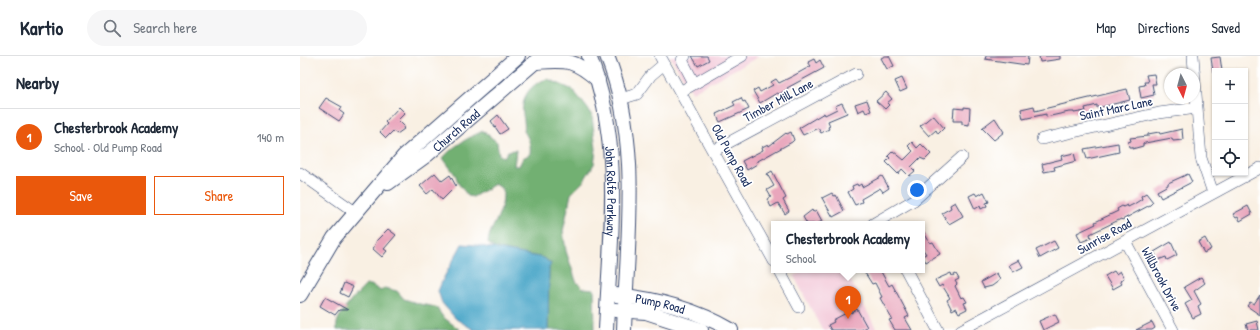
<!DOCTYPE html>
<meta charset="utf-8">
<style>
body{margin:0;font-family:"Patrick Hand",sans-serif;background:#f6f6f7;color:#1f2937}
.controls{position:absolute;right:12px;top:12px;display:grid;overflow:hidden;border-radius:0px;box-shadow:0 1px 3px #0004}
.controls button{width:36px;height:36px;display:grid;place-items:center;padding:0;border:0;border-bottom:1px solid #e0e1e3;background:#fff;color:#1f2937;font:20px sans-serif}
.compass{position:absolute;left:864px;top:12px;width:36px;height:36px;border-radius:50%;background:#fff;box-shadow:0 1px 3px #0004;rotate:174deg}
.you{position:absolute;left:617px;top:134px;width:14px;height:14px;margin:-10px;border:3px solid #fff;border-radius:50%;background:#1a73e8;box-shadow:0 0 0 6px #1a73e833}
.badge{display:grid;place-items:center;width:26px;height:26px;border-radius:50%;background:#ea580c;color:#fff;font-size:13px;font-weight:700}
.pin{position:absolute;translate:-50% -33px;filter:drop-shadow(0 1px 2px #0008)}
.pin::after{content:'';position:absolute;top:21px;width:14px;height:12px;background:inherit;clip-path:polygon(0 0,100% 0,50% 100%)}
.popup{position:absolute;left:471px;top:165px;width:154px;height:52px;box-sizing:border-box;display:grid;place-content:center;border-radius:0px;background:#fff;filter:drop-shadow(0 1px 3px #0005);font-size:13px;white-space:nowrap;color:#747a83}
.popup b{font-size:15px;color:#1f2937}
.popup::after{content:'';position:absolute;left:50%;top:100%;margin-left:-8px;border:8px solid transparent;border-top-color:#fff}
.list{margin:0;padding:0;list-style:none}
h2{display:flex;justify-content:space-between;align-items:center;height:52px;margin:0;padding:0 16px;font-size:17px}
h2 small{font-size:13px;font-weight:400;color:#747a83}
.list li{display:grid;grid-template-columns:26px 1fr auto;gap:12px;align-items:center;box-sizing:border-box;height:56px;padding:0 16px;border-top:1px solid #e0e1e3}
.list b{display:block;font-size:15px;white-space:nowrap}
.list p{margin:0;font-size:13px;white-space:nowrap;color:#747a83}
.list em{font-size:13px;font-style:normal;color:#747a83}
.actions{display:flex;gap:8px;padding:12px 16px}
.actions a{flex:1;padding:9px 0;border:1px solid #ea580c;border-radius:0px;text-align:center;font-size:14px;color:#ea580c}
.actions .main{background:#ea580c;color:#fff}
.icon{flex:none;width:22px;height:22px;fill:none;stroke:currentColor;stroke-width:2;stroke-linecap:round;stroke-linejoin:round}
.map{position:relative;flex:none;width:960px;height:274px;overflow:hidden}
header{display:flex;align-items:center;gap:24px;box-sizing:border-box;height:56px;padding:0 20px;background:#fff;border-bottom:1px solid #e0e1e3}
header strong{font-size:19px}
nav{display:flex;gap:22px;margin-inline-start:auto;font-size:14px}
.search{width:280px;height:36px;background:#f6f6f7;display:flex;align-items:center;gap:10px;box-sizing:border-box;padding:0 14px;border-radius:22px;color:#747a83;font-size:15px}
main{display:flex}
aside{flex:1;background:#fff}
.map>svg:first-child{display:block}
</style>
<header>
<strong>Kartio</strong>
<div class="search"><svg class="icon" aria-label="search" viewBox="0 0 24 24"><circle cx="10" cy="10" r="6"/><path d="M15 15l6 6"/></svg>Search here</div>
<nav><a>Map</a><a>Directions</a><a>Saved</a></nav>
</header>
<main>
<aside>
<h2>Nearby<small></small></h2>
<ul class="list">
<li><span class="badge">1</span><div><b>Chesterbrook Academy</b><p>School · Old Pump Road</p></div><em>140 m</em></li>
</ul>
<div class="actions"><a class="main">Save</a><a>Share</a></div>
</aside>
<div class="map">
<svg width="960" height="274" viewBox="0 0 960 274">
<rect width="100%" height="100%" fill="#fff"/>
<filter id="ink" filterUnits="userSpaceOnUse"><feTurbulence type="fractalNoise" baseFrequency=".025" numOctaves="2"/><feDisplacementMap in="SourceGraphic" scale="8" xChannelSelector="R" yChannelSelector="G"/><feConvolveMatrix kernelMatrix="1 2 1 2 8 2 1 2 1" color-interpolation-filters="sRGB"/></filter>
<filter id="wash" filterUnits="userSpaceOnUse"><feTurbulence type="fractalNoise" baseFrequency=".012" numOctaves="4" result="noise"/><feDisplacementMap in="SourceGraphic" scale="16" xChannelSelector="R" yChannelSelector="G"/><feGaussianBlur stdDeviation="0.9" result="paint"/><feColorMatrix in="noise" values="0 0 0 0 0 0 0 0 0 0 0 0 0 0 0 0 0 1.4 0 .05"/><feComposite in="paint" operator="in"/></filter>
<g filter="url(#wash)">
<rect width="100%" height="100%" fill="#f9f0e3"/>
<path fill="#f4cfdd" d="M 370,0 L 460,0 L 392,36 Z
M 505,214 L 545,214 L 577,274 L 522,274 L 494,220 Z"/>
<path fill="#72b072" stroke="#467068" d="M 248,23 L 273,34 L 288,53 L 292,60 L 296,93 L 294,108 L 283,126 L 271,138 L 263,175 L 266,195 L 276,225 L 283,232 L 294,233 L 295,274 L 248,274 L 249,212 L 251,207 L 244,202 L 194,192 L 188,187 C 189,175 195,169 199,158 C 203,150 203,142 203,133 L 195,128 L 173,141 L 168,140 L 158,127 L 156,120 L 143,102 C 154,89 168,82 183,75 L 197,86 L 199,99 L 204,101 L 208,95 L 216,94 L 214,110 L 219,110 L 223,102 L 230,98 C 231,88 229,83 224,75 C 226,66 221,57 223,49 C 224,36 236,25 248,23 Z
M 66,229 L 71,229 L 81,235 L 84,232 L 97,235 L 104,243 L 120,248 L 136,251 L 143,261 L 160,274 L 37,274 C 33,260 57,239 66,229 Z"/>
<path fill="#4aa6c8" stroke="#326a93" d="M 162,188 L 175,189 L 244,202 L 251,208 L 249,212 L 248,274 L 174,274 L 156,263 L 142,247 L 138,235 L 143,223 Z"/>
<g id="blocks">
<path fill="#e9a6bc" d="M 392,0 L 407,0 L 409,4 L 398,10 Z
M 585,0 L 589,0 L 594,10 L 587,13 L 581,2 Z
M 686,0 L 726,0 L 728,1 L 727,9 L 685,3 Z
M 739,0 L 760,0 L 760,3 L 740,6 Z
M 920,1 L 922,15 L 913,16 L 911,2 Z
M 514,3 L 516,7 L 520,4 L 524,12 L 487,32 L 488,33 L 479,38 L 477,37 L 460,47 L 453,35 L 458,32 L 460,36 L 473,29 L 471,26 L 476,23 L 479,27 L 493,20 L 511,10 L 508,6 Z
M 854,18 L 856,28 L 852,28 L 854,39 L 841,42 L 839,30 L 845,29 L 844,26 L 848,26 L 846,19 Z
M 602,22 L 607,33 L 600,36 L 595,25 Z
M 827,33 L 830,44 L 797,52 L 797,49 L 785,52 L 786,55 L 774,57 L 774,56 L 769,56 L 746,61 L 746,58 L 723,63 L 721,53 L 734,50 L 735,55 Z
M 586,36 L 592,43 L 587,47 L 589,49 L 585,53 L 576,45 Z
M 26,42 L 42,51 L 40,55 L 44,58 L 39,65 L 19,52 Z
M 441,42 L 443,46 L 445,45 L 449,53 L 420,66 L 416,58 L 435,49 L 433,46 Z
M 567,44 L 571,55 L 566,57 L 564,53 L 558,56 L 555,48 Z
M 542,47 L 547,57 L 528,65 L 530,70 L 528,71 L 529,73 L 521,77 L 518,72 L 503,79 L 499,72 L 524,57 L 525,59 L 537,53 L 535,50 Z
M 99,51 L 105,57 L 98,64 L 104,70 L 103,72 L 104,73 L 97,78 L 93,75 L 86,82 L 80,76 L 87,68 L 85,66 Z
M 664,51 L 670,52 L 669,69 L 662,68 L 662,65 L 653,65 L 654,52 L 664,53 Z
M 198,59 L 208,73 L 200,78 L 191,65 Z
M 633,59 L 644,72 L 638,78 L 636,74 L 629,80 L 620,70 Z
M 695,62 L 704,76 L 694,84 L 682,72 Z
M 882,73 L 883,84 L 873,85 L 872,82 L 845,87 L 843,88 L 843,90 L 832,93 L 832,91 L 829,91 L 828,86 L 831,85 L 830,82 L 848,80 L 848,78 L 859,76 L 860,78 Z
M 491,76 L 494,84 L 492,86 L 456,106 L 457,108 L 447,114 L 442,105 L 463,94 L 462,91 L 468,88 L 469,90 L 486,77 L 487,78 Z
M 612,86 L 617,92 L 621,88 L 631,98 L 625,104 L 620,102 L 611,111 L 615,115 L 609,120 L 602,113 L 598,118 L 586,106 L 590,102 L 588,100 L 593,95 L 604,104 L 613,95 L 608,90 Z
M 818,87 L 819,96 L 787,103 L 784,93 Z
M 774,97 L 776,105 L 754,111 L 755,114 L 744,116 L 742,108 L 762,103 L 761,100 Z
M 472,115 L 486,142 L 483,144 L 489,155 L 485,158 L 478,147 L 471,151 L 467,143 L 471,141 L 467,134 L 474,130 L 467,118 Z
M 135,117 L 142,125 L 150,119 L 156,130 L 142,144 L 133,133 L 127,138 L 120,130 Z
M 888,118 L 892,126 L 861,142 L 857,135 L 868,129 L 868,127 Z
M 582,120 L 589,132 L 583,136 L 580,132 L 561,143 L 562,146 L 555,149 L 548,136 L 553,133 L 552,130 L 557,128 L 558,130 L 561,128 L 562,131 Z
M 684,136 L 689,146 L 686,147 L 687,150 L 681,153 L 680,150 L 675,153 L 669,140 L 675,137 L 677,140 Z
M 532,137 L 534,140 L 536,139 L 544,155 L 533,161 L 522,142 Z
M 846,137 L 853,146 L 850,149 L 822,164 L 821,163 L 790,178 L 791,182 L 781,186 L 777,177 L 796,168 L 795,166 L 818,155 L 817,153 L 822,150 L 823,151 L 827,149 L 828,151 L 834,148 L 842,143 L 841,140 Z
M 655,146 L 663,160 L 649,168 L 642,157 L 651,152 L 650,149 Z
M 948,150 L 952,158 L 940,165 L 938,161 L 936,162 L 933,158 Z
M 512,154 L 513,156 L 516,154 L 522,165 L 517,168 L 507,168 L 503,161 Z
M 88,173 L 96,179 L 84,193 L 87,195 L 82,201 L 73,193 L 77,184 Z
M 622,173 L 630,187 L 633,186 L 640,198 L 626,206 L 622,200 L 626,198 L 622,192 Z
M 905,182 L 911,193 L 904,197 L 898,186 Z
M 754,185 L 758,192 L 740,202 L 736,194 Z
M 871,186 L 877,199 L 867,204 L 866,201 L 858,204 L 854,196 Z
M 719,204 L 723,211 L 713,216 L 709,209 Z
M 570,214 L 580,214 L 589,230 L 592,228 L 609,260 L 605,262 L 612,274 L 595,274 L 589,264 L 592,263 L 580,242 L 582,241 L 575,227 L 572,228 L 565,217 Z
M 814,215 L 816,218 L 820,215 L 824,222 L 820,225 L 822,228 L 813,233 L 805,220 Z
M 651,217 L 652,220 L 656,218 L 659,223 L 655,225 L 657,228 L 655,230 L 661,242 L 664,241 L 667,246 L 664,247 L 667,253 L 659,257 L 656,252 L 652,254 L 647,244 L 650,242 L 642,229 L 639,231 L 635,224 Z
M 697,217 L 700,224 L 692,230 L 684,232 L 681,226 Z
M 901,221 L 905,227 L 894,235 L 901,248 L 898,250 L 901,258 L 893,262 L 885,248 L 892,244 L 884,231 Z
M 44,227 L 53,231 L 48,241 L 40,237 Z
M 960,239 L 960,259 L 947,250 L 950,246 L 954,248 Z
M 25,241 L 48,254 L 39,254 L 35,259 L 20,250 Z
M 557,253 L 567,271 L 561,274 L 531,274 L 528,269 L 534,266 L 533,264 L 550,255 L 551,257 Z
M 755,258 L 759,266 L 743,274 L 739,265 Z
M 957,265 L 959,274 L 948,274 L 946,268 Z
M 852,266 L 855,272 L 852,274 L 836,274 Z"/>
</g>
</g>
<g filter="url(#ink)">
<use href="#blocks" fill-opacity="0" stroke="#3c4c72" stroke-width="1"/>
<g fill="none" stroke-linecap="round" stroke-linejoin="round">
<defs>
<path id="minor" d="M 360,0 L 474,205
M 385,0 L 382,4 L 394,27
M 893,0 L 901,102 L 913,137
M 380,36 L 442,0
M 321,43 L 337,38 L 351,19 L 364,8
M 742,83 L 859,57 L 897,52
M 413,95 L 556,18
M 0,117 L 55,156
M 573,168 L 614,144 L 662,101
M 825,185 L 873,274
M 479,214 L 499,251
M 606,214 L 638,274
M 661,274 L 960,112"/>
<g id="major">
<path id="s1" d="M 289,0 C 324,87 310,182 306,274"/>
<path d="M 307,0 C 342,87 327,183 324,274"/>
<path d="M 235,6 C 266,4 273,2 298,24"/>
<path id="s2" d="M 88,127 L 128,98 L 242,0"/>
<path d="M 0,239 L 34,182 L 104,100 L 218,0"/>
<path id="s3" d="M 316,239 C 356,243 397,254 431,274"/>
<path d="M 315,254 L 346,256 L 401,274"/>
</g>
</defs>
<use href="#minor" stroke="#3c4c72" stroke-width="12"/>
<use href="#major" stroke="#3c4c72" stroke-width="16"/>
<use href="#minor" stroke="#fff" stroke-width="11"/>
<use href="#major" stroke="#fff" stroke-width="14"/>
</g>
</g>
<g text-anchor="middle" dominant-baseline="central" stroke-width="3.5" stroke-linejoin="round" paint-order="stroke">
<g font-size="13" fill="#1b2f5e" stroke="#fff">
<text transform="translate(478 44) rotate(-28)">Timber Mill Lane</text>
<text transform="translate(816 52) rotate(-12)">Saint Marc Lane</text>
<text stroke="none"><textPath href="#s2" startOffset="86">Church Road</textPath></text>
<text transform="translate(432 99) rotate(61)">Old Pump Road</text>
<text stroke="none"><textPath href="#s1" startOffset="138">John Rolfe Parkway</textPath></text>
<text transform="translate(804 180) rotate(-29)">Sunrise Road</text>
<text transform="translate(862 223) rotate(62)">Willbrook Drive</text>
<text stroke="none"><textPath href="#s3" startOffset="45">Pump Road</textPath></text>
</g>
</g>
</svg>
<div class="controls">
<button>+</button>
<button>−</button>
<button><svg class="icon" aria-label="locate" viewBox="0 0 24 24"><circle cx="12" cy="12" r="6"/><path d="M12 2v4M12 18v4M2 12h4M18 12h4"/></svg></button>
</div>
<svg class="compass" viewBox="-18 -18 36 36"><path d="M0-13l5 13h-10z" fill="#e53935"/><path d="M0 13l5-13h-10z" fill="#747a83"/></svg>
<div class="you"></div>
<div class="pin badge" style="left:548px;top:263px">1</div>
<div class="popup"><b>Chesterbrook Academy</b>School</div>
</div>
</main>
